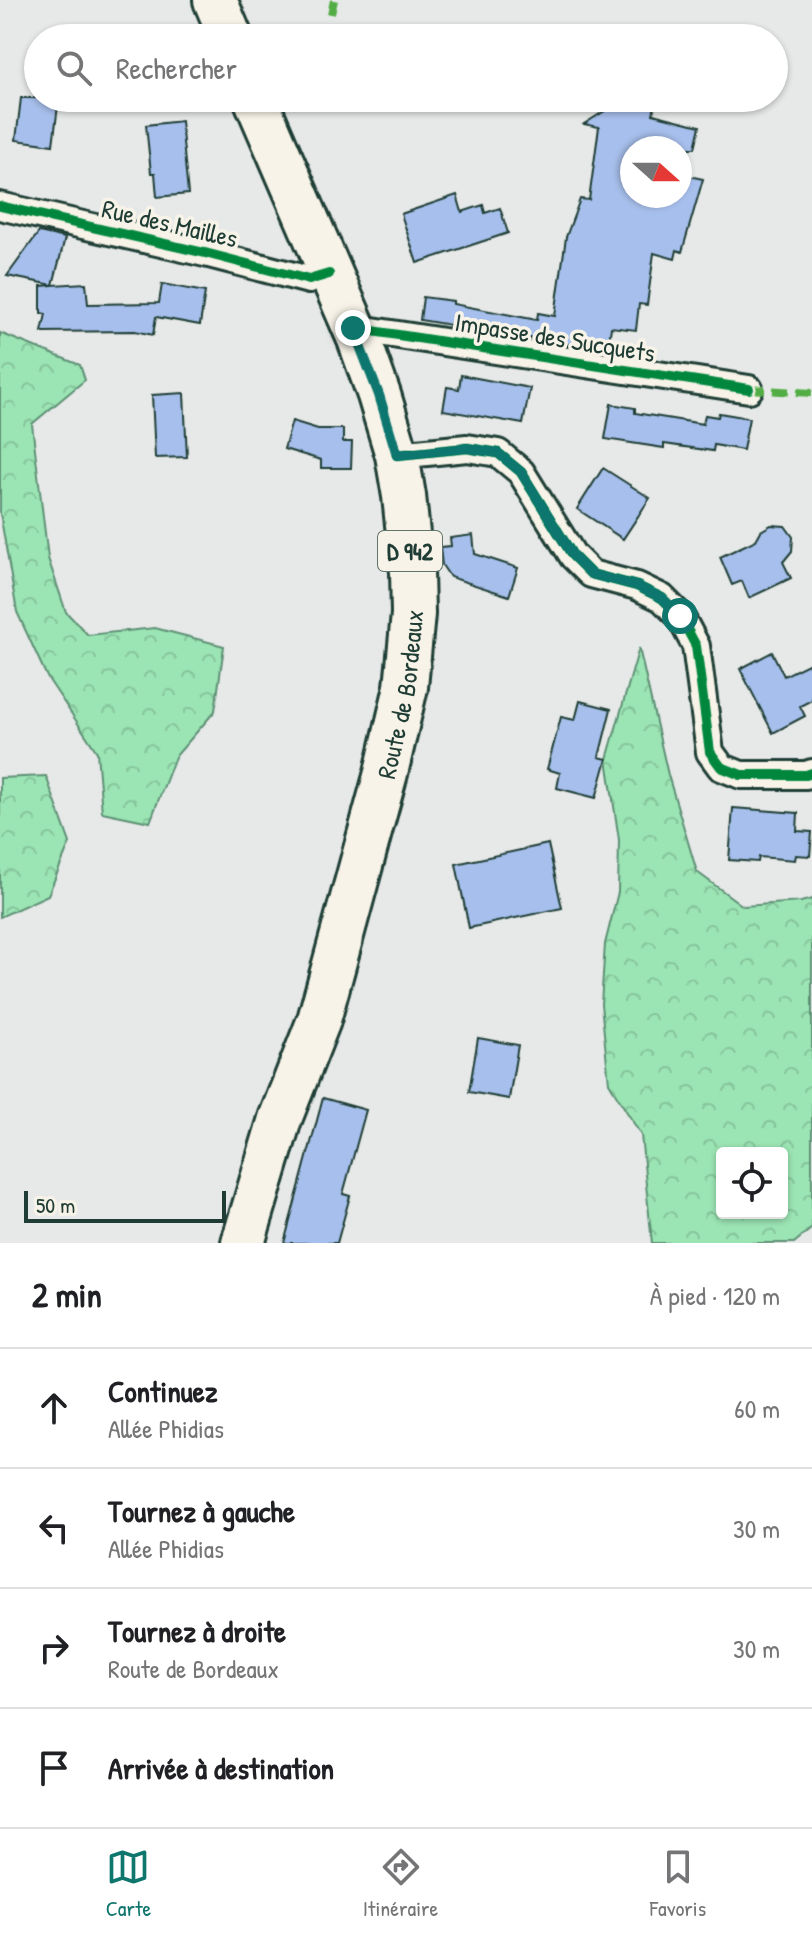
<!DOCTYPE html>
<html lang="fr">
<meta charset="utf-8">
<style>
body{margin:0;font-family:"Patrick Hand",sans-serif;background:#f2f2f2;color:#202124}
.controls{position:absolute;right:24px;bottom:24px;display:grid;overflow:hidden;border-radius:8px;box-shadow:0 2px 6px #0004}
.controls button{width:72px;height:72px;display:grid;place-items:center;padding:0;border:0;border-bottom:2px solid #e0e0e0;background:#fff;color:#202124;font:40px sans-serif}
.compass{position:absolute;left:620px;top:136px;width:72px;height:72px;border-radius:50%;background:#fff;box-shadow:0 2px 6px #0004;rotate:111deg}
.scale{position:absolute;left:24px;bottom:20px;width:202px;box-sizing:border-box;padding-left:8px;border:4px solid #1f3d34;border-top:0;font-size:22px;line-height:28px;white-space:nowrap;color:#1f3d34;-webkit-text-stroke:6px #f7f3e8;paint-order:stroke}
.stop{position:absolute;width:24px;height:24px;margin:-18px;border:6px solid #0f766e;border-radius:50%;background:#fff}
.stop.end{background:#0f766e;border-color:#fff;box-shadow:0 2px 8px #0008}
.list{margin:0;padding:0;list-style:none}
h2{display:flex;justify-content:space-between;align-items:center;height:104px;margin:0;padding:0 32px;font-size:34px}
h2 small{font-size:26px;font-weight:400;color:#757577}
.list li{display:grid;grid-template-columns:52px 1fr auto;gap:24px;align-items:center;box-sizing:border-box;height:120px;padding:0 32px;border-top:2px solid #e0e0e0}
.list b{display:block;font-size:30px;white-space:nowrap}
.list p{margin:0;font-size:26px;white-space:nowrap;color:#757577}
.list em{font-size:26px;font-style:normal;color:#757577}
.icon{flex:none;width:44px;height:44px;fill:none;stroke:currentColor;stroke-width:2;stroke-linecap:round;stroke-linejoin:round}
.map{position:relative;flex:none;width:812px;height:1243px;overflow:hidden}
.search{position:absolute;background:#fff;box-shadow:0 2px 6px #0004;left:24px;right:24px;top:24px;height:88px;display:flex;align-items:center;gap:20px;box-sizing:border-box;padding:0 28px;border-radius:44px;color:#757577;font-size:30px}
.sheet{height:584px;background:#fff}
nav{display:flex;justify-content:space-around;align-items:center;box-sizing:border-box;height:112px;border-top:2px solid #e0e0e0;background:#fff;font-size:22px;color:#757577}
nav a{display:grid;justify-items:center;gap:4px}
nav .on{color:#0f766e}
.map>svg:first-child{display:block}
</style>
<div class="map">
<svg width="812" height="1243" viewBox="0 0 812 1243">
<defs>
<pattern id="forest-crowns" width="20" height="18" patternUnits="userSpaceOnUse" patternTransform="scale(2)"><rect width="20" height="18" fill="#9be4b3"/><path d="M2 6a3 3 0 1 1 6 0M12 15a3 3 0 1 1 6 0" fill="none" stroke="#85c49b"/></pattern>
</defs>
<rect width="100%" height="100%" fill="#e7e9e9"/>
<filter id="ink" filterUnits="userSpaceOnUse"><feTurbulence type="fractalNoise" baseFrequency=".0125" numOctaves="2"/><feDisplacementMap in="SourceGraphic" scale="16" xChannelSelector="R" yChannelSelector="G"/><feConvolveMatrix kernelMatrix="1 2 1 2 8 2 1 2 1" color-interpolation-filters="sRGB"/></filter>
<g filter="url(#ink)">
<path fill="url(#forest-crowns)" stroke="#5d9074" stroke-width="2" fill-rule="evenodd" d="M 0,333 L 80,365 L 85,380 L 32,424 L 48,558 L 66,612 L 88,635 L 155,628 L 224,646 L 215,711 L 175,757 L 150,822 L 102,812 L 97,752 L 47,677 L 17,612 L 0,513 Z
M 639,648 L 668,775 L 697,872 L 743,906 L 801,902 L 812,899 L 812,1228 L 794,1243 L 652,1243 L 641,1135 L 609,1083 L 601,1004 L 605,944 L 618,892 L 619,840 L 607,759 ZM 722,1153 L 782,1153 L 782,1213 L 722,1213 Z
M 46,776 L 70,843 L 48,895 L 0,917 L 0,778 Z"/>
<path fill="#a7bfec" stroke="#1f3d34" stroke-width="2" d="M 21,98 L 59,98 L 53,145 L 16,140 Z
M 624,99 L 655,106 L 653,114 L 700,126 L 695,148 L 632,148 L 632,196 L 680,196 L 680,174 L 703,179 L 682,252 L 677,250 L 675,259 L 654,253 L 647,305 L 639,304 L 636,330 L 611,327 L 608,351 L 420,320 L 423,297 L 453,301 L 453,304 L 537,320 L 538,313 L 555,316 L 566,237 L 580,199 L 589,200 L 599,127 L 584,124 Z
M 181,121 L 188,194 L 157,197 L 155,173 L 151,173 L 146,125 Z
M 457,195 L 462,212 L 483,205 L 485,213 L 500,208 L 508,233 L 417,263 L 401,214 Z
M 39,232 L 65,238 L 53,285 L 86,283 L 88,304 L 159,303 L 162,284 L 205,292 L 200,325 L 156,317 L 153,335 L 135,331 L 42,332 L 46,314 L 41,313 L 41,286 L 53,285 L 7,276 Z
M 461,375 L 530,388 L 523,424 L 443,410 L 447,387 L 459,389 Z
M 184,393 L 187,457 L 155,458 L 152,395 Z
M 611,404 L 635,408 L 635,413 L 703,424 L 705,415 L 718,417 L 719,413 L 749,418 L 743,450 L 714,445 L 713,451 L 664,444 L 664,448 L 605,439 Z
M 292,421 L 318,429 L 343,429 L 343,442 L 352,442 L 351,468 L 321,468 L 321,460 L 284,449 Z
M 603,468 L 650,498 L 623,539 L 577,509 Z
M 771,525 L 785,526 L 793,537 L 792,551 L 783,562 L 791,578 L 749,598 L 742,581 L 732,585 L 720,557 L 756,540 L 761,531 Z
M 473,535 L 475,554 L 518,568 L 509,596 L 450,577 L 442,565 L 440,547 L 451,546 L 450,538 Z
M 772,652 L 784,676 L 812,662 L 812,700 L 800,706 L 805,716 L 773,733 L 740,669 Z
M 580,701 L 611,709 L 599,757 L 607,759 L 596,798 L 557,788 L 560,773 L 547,769 L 561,717 L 575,720 Z
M 733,808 L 798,813 L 797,831 L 812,832 L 810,856 L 796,855 L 795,860 L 759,857 L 758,862 L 729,860 Z
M 548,844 L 562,908 L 469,928 L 456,864 Z
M 478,1038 L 518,1045 L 509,1099 L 469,1092 Z
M 323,1098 L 366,1110 L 343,1194 L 350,1196 L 337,1243 L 284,1243 Z"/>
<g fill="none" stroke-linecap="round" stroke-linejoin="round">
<defs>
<path id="minor" d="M 0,206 L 205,253 L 309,280 L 329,274
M 353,328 L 749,389
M 397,455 L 467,448 L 498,453 L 521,472 L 573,556 L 591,574 L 637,586 L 662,598 L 680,616 L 696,646 L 710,752 L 721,767 L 741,775 L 806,775 L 812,773"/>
<g id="primary">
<path d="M 215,0 L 231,38"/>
<path id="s1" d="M 243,1243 L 280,1119 L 319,1020 L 386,773 L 406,687 L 413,614 L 412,572 L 404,496 L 397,455 L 379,395 L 359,339 L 255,98"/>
</g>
</defs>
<use href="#minor" stroke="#1f3d34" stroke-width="32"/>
<use href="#primary" stroke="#1f3d34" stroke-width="48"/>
<use href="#minor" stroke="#f7f3e8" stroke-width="26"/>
<use href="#primary" stroke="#f7f3e8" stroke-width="42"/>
<path stroke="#52ad45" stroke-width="8" stroke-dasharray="16 8" stroke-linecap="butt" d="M 331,14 L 334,0
M 749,389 L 812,393"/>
<defs>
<path id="cycleway" d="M 0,206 L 205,253 L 309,280 L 329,274
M 353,328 L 749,389
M 397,455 L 467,448 L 498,453 L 521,472 L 573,556 L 591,574 L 637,586 L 662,598 L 680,616 L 696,646 L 710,752 L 721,767 L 741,775 L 806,775 L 812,773"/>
</defs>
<use href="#cycleway" stroke="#f7f3e8" stroke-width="15"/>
<use href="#cycleway" stroke="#00873e" stroke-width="10"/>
</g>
</g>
<g fill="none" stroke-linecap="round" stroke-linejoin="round" filter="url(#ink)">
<path stroke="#0f766e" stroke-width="10" d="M 353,328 L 379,395 L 397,455 L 467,448 L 498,453 L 521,472 L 573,556 L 591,574 L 637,586 L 662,598 L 680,616"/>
</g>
<g text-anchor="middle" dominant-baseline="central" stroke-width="7" stroke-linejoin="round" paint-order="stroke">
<rect fill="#f7f3e8" stroke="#60746a" stroke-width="2" x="378" y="531" width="64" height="40" rx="6"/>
<g font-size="24" font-weight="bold" fill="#1f3d34">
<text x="410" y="551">D 942</text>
</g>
<g font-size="26" fill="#1f3d34" stroke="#f7f3e8">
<text transform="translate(170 223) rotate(13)">Rue des Mailles</text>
<text transform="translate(555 337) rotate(9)">Impasse des Sucquets</text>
<text stroke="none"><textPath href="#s1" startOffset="572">Route de Bordeaux</textPath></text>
</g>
</g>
</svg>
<div class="controls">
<button><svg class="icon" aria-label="locate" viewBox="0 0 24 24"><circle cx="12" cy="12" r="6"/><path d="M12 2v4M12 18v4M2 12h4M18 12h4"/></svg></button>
</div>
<svg class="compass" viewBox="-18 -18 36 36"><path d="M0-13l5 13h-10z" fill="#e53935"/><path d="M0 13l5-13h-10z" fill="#757577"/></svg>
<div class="scale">50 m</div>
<div class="stop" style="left:680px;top:616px"></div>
<div class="stop end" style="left:353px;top:328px"></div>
<div class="search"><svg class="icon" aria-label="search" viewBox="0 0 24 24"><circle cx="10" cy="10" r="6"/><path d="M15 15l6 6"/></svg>Rechercher</div>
</div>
<section class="sheet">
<h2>2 min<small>À pied · 120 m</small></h2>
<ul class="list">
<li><svg class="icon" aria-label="ahead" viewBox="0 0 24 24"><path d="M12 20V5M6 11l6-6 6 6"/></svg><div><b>Continuez</b><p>Allée Phidias</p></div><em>60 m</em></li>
<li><svg class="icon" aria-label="left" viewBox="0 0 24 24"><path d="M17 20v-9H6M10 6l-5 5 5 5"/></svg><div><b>Tournez à gauche</b><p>Allée Phidias</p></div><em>30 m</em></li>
<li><svg class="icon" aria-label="right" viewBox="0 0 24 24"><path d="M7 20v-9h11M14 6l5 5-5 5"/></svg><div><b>Tournez à droite</b><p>Route de Bordeaux</p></div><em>30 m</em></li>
<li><svg class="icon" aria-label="arrive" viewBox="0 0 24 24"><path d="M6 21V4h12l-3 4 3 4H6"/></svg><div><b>Arrivée à destination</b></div></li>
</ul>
</section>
<nav>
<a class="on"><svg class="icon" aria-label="map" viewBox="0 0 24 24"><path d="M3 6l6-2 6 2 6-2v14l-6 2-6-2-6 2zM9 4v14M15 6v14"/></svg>Carte</a>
<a><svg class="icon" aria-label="directions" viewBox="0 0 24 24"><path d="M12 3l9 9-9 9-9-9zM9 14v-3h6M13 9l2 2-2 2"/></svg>Itinéraire</a>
<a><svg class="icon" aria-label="saved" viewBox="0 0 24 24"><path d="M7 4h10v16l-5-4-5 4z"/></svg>Favoris</a>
</nav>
